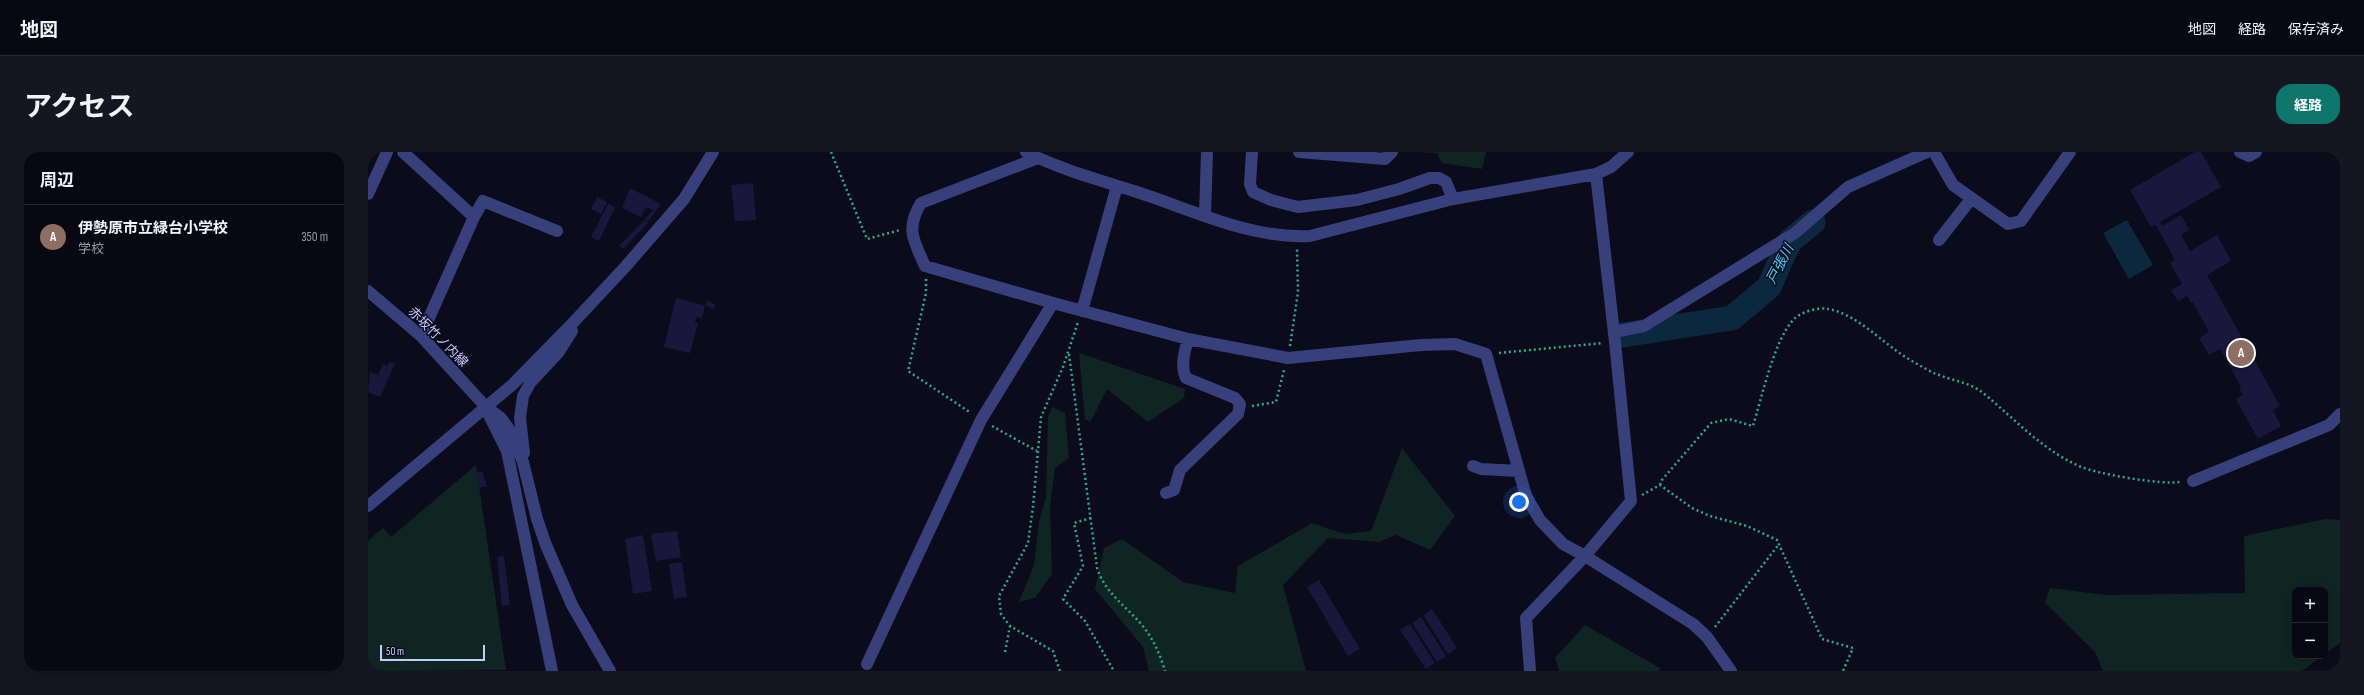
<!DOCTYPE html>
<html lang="ja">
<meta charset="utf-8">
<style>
body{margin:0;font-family:"Sofia Sans Condensed","Noto Sans JP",sans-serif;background:#161622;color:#f1f3f6}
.controls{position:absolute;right:12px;bottom:12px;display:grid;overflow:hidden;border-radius:8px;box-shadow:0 2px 10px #0003}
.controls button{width:36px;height:36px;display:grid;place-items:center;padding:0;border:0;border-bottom:1px solid #292934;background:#080814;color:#f1f3f6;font:20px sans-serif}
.scale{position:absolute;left:12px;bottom:10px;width:105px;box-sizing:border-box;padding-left:4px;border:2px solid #c7cafe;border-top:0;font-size:11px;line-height:14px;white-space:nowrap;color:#c7cafe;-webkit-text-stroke:3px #0b0b1b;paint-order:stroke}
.you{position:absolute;left:1151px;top:350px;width:14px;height:14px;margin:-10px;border:3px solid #fff;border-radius:50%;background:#1a73e8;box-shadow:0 0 0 6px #1a73e833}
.badge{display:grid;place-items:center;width:26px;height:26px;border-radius:50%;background:#0f766e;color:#fff;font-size:13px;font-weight:700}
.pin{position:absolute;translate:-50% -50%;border:2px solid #fff;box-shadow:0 1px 4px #0006}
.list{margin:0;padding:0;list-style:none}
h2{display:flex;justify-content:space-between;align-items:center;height:52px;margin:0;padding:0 16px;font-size:17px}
h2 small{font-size:13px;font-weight:400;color:#989aa0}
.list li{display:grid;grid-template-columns:26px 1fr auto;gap:12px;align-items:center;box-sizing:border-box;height:64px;padding:0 16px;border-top:1px solid #292934}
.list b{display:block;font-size:15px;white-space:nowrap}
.list p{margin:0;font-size:13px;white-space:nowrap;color:#989aa0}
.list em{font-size:13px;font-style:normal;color:#989aa0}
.map{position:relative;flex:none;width:1972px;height:519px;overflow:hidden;border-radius:16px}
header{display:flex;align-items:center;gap:24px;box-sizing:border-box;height:56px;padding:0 20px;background:#080814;border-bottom:1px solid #292934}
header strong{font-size:19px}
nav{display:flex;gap:22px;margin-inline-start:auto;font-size:14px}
.intro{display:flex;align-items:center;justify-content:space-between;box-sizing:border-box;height:96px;padding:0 24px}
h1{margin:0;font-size:28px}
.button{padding:10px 18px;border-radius:16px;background:#0f766e;color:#fff;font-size:14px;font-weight:700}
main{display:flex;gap:24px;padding:0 24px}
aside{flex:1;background:#080814;border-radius:16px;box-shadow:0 2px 10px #0003}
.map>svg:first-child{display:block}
</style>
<header>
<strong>地図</strong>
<nav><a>地図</a><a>経路</a><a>保存済み</a></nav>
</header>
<div class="intro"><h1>アクセス</h1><a class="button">経路</a></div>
<main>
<aside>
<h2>周辺<small></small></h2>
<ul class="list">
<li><span class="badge" style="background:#8d6e63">A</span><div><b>伊勢原市立緑台小学校</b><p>学校</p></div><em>350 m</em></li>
</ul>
</aside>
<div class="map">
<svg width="1972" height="519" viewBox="0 0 1972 519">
<rect width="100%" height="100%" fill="#0b0b1b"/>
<path fill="#0f2521" d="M 1050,0 L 1118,0 L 1114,17 L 1074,11 L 1069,1 Z
M 711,201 L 817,237 L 816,246 L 780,270 L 739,237 L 723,269 L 717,268 Z
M 684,255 L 697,261 L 701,306 L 687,316 L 682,354 L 684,422 L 667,446 L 651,450 L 666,413 L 671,369 L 678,346 L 680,265 Z
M 1034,296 L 1087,364 L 1062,398 L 1028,383 L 1011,390 L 960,386 L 915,433 L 938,519 L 781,519 L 775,495 L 727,437 L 736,396 L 754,387 L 815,430 L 867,441 L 870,414 L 944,371 L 977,382 L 1003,379 Z
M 108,313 L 138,518 L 0,519 L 0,389 L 15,376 L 23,385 Z
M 1957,367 L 1972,368 L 1972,491 L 1957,502 L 1957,438 L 1927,438 L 1927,504 L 1954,504 L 1934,519 L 1735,519 L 1727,500 L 1677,451 L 1682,436 L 1738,443 L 1877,441 L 1876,384 Z
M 1217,473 L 1292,516 L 1291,519 L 1191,519 L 1187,506 Z"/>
<path fill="#0c283f" d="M 1759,68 L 1785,113 L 1761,127 L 1735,81 Z"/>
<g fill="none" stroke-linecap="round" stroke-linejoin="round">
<path stroke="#0c283f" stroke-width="25" d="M 1255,183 L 1364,166 L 1401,135 L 1421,90 L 1445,70"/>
</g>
<path fill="#19183c" d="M 1827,0 L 1833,0 L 1853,35 L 1792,70 L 1794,74 L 1813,63 L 1821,78 L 1813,83 L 1822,99 L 1849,83 L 1863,109 L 1839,123 L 1912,254 L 1905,258 L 1913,274 L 1890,287 L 1868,247 L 1875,243 L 1871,236 L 1873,235 L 1852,197 L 1841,203 L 1831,186 L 1841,180 L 1825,150 L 1823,151 L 1819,144 L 1810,149 L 1803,138 L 1814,132 L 1802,111 L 1807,108 L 1788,73 L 1783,75 L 1762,38 Z
M 385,31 L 388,68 L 367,69 L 363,33 Z
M 262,36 L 293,52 L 280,70 L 277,67 L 285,58 L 278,55 L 273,65 L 254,56 Z
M 229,45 L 239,50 L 233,62 L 223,57 Z
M 240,52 L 247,55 L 231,89 L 223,85 Z
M 276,68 L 280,71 L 255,97 L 251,94 Z
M 308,146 L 337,154 L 334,166 L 328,165 L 327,170 L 330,171 L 322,201 L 296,195 Z
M 340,148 L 347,153 L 345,157 L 337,153 Z
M 21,210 L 27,212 L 12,245 L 0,240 L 2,219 L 10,223 L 15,212 L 20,214 Z
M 114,319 L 119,334 L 112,336 L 108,321 Z
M 309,379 L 313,405 L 288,409 L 283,382 Z
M 275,383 L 284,439 L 265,442 L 257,387 Z
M 136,404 L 142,453 L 134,454 L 129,405 Z
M 314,410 L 319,445 L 306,447 L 301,412 Z
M 951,428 L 992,497 L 980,504 L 939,435 Z
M 1064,457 L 1089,496 L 1080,502 L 1055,463 Z
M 1053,465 L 1078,504 L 1069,510 L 1044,471 Z
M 1042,472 L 1067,511 L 1058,517 L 1032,478 Z"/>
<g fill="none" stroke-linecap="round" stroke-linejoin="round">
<path stroke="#2faa8e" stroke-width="2.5" stroke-dasharray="2 3" stroke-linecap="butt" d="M 463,0 L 499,87 L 532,78
M 558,127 L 558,141 L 540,219 L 603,261
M 922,194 L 930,140 L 929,95
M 1131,201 L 1235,191
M 701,202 L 729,416 C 737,441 757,453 773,472 C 785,486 792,502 797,519
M 884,254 L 908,250 L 916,218
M 624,274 L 669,299
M 1292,333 L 1293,329 L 1343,271 L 1361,267 L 1385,274 C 1394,245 1406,188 1426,167 C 1433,160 1450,155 1460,157 C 1490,162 1517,194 1544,209 C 1553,214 1562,220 1571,223 C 1586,229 1603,231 1615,241 C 1647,267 1673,297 1711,314 C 1728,322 1794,333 1812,330
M 1274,343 L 1292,333 L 1324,356 L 1342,364 L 1379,374 L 1409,388 L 1454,487 L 1485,496 L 1475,519
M 723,366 L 706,371 L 715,414 L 695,447 L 717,469 L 746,519
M 1347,475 L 1411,392
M 637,500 L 642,474
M 692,519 L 685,499 L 642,474 L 633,462 L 631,444 L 660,391 L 665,355 L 673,265 L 695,215 L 710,170"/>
<path stroke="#37407a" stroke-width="12" d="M 35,0 L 106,65 L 53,184
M 658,0 C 693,18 735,29 772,41 C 827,59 883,87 942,84 L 1085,47 L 1228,22 L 1243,15 L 1260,0
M 884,0 L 882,32 L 885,40 L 903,48 L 930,55 L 989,48 L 1031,37 L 1062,26 L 1071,26 L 1078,30 L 1085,47
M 931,0 L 1017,7 L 1024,0
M 1566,0 L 1585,33 L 1640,72 L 1653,69 L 1702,0
M 1872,0 L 1881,4 L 1888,0
M 670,6 L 553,51 C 537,77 546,89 557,114 L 685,151 L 820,187 L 920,206 L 1053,193 L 1087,192 L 1118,202 L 1158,344 L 1172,368 L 1195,392 L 1217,404 L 1263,349 L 1247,190 L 1228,22
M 0,42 L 19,0
M 837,63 L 839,0
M 106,65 L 115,49 L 189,79
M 1571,88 L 1603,47
M 0,139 L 53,184 L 117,254 L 133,266 L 141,277 L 155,310 L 169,367 L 178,393 L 204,453 L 242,519
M 714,159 L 749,34
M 1246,180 L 1276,174 L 1427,81 L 1480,35 L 1559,0
M 118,257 L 139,299 L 184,519
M 156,301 L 152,266 L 155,244 L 162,231 L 190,201 L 204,179
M 1105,314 L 1113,317 L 1151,319
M 1825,329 L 1961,273 L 1972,262
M 798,341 L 806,338 L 812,318 L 870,262 L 872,252 L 867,246 L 818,226 C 812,213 817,199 820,187
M 0,354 L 144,233 L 202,174 L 258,114 L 316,47 L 345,0
M 499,512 L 613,268 L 685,151
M 1162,519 L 1158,466 L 1217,404 L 1325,472 L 1339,485 L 1363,519"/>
</g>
<g text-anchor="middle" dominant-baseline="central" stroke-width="3" stroke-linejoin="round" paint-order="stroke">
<g font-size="13" fill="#c7cafe" stroke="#0b0b1b">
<text transform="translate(70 185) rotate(45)">赤坂竹ノ内線</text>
</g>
<g font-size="14" font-style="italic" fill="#58cbfb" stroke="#0b0b1b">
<text transform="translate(1412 112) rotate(-62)">戸張川</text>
</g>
</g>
</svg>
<div class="controls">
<button>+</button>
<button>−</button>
</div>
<div class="scale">50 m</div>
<div class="you"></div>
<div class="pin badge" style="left:1873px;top:201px;background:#8d6e63">A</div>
</div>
</main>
